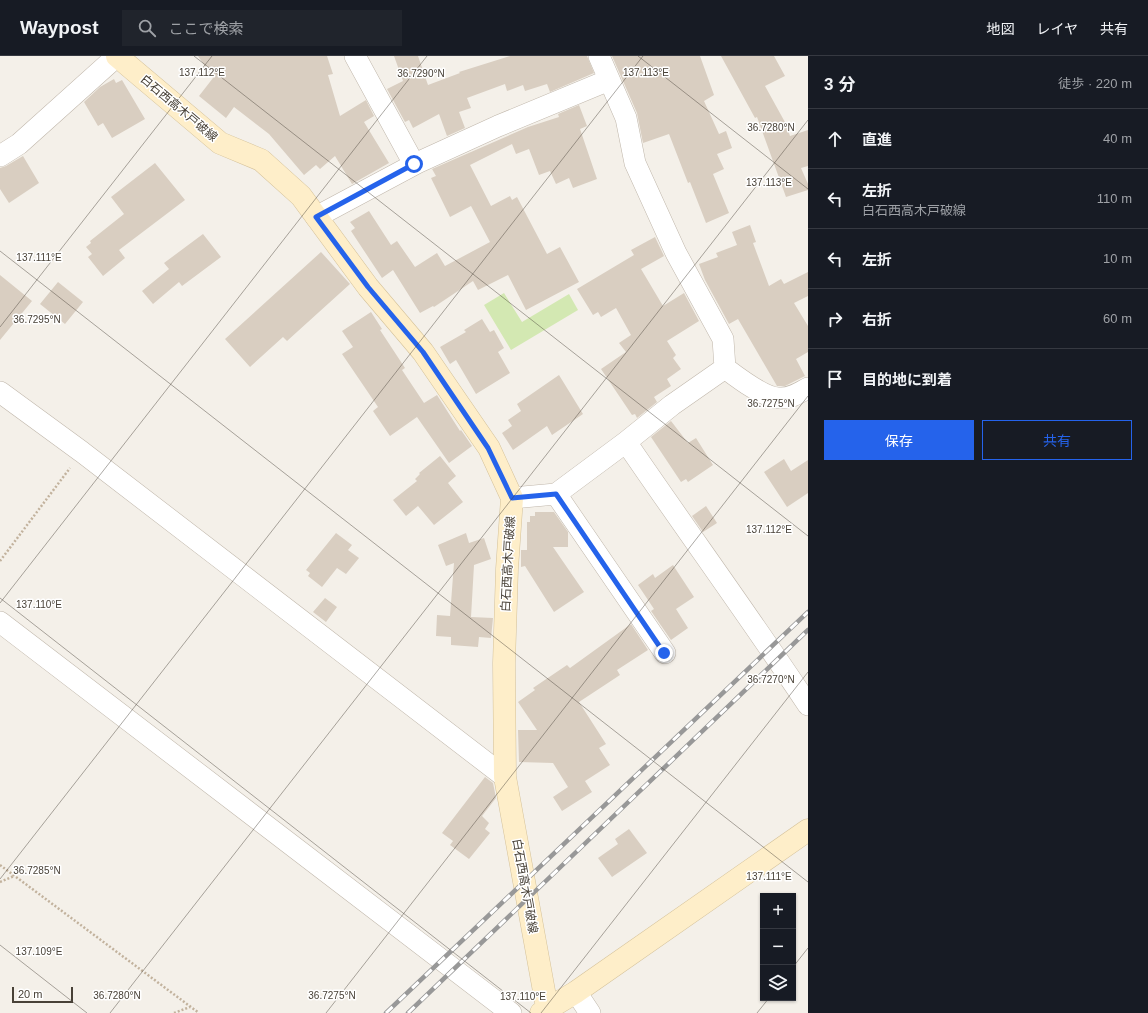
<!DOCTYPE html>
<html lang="ja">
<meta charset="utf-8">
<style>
body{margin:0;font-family:Arial,"Noto Sans JP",sans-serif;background:#20242c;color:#f1f3f6}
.controls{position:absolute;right:12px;bottom:12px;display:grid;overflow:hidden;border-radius:0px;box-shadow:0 1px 3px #0004}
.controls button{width:36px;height:36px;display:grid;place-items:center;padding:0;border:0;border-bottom:1px solid #363941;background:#171b24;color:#f1f3f6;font:20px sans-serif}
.scale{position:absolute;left:12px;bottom:10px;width:61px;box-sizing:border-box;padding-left:4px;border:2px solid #484137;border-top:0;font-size:11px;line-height:14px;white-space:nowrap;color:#484137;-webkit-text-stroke:3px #fff;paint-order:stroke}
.stop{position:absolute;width:12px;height:12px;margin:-9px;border:3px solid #2563eb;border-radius:50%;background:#fff}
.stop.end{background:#2563eb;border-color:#fff;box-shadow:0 1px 4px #0008}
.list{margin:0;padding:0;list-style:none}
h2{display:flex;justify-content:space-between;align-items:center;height:52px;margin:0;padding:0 16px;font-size:17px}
h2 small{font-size:13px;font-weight:400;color:#9ea1a6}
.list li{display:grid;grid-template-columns:26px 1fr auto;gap:12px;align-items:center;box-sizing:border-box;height:60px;padding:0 16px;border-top:1px solid #363941}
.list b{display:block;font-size:15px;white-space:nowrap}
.list p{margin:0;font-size:13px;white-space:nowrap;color:#9ea1a6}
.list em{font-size:13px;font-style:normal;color:#9ea1a6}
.actions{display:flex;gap:8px;padding:12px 16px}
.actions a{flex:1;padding:9px 0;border:1px solid #2563eb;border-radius:0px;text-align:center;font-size:14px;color:#2563eb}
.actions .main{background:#2563eb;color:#fff}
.icon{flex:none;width:22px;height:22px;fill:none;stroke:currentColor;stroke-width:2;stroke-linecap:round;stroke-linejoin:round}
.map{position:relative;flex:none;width:808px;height:957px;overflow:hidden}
header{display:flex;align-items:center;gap:24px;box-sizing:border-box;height:56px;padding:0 20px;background:#171b24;border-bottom:1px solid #363941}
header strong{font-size:19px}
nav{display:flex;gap:22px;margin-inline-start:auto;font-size:14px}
.search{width:280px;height:36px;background:#20242c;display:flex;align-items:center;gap:10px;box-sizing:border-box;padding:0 14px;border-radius:0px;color:#9ea1a6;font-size:15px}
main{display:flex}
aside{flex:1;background:#171b24}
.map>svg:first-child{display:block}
</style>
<header>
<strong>Waypost</strong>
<div class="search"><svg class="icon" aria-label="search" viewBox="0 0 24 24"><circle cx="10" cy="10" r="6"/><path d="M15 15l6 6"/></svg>ここで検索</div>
<nav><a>地図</a><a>レイヤ</a><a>共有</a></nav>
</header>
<main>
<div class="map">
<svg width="808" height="957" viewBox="0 0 808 957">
<rect width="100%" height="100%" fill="#f4f0e9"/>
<path fill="#d3e8b2" d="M 504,237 L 522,266 L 569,238 L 578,254 L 511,294 L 484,249 Z"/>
<path fill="#d9cec1" d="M 198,0 L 327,0 L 333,18 L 328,19 L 340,60 L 366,44 L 374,60 L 364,66 L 389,107 L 352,128 L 335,100 L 320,113 L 316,109 L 304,119 L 269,78 L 234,51 L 226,62 L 199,40 L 213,22 Z
M 394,0 L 418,0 L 428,29 L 460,17 L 459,16 L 510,0 L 587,0 L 594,17 L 550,36 L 547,28 L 525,35 L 523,29 L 507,35 L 505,28 L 467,42 L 471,52 L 459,56 L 465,72 L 447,80 L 439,58 L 413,72 L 409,64 L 405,66 L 387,33 L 403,25 Z
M 612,0 L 700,0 L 714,39 L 704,45 L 719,78 L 726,75 L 732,92 L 717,98 L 724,113 L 713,118 L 729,157 L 706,167 L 690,126 L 688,127 L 669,78 L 643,87 L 637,57 Z
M 721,0 L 774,0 L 785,20 L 765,30 L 786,68 L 790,80 L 808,74 L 808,110 L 801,112 L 808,128 L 808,134 L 786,141 L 757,61 L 755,62 Z
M 114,23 L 116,27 L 122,24 L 145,63 L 112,82 L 103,67 L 98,70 L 84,46 L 100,31 Z
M 579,49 L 587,70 L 580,73 L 597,123 L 573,132 L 569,122 L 556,128 L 550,115 L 539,119 L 529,93 L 516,98 L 512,88 L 470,109 L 491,150 L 510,140 L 512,144 L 517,141 L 547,198 L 560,191 L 579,226 L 526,254 L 508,219 L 478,234 L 473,225 L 434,251 L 433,250 L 420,257 L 393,214 L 382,222 L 351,175 L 355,172 L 350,166 L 369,155 L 391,189 L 397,185 L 415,211 L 437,197 L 445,210 L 490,186 L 471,150 L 450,161 L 431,122 L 436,120 L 432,113 L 528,71 L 559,61 L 558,58 Z
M 23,100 L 39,127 L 9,147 L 0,133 L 0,112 L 6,110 Z
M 155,107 L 185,144 L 119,194 L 125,202 L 103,220 L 88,201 L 92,198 L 86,191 L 91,187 L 90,185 L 124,158 L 111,141 Z
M 750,169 L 756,186 L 753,187 L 769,230 L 781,223 L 784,228 L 808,216 L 808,240 L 794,247 L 808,270 L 808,296 L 796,303 L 805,320 L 785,330 L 777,330 L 738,263 L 729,268 L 705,224 L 699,208 L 718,201 L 716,197 L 737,189 L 732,176 Z
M 203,178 L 221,201 L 182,230 L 179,226 L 153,248 L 142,235 L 169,213 L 164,207 Z
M 655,181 L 664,200 L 641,213 L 663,250 L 684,237 L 699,265 L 667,285 L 676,299 L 673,302 L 681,313 L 667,323 L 671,330 L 654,341 L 657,346 L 637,362 L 635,358 L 632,359 L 601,313 L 626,296 L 619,287 L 631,279 L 616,252 L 601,261 L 598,256 L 593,259 L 577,233 L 634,199 L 631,194 Z
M 321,196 L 350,228 L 287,285 L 283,281 L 250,311 L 225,283 Z
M 0,219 L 32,245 L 0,284 Z
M 58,226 L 83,246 L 65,268 L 40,248 Z
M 371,256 L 382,273 L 380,274 L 405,312 L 402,314 L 424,347 L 437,339 L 460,375 L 461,374 L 472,390 L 449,407 L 417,361 L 390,380 L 373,355 L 378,351 L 342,298 L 353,291 L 342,275 Z
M 482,263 L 490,276 L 494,274 L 504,292 L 498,296 L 510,317 L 476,338 L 456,304 L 450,308 L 440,291 L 466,276 L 464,274 Z
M 559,319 L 583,358 L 552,379 L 547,370 L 513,394 L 502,377 L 512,370 L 508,364 L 521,355 L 517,348 Z
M 671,365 L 688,387 L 696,382 L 713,409 L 688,426 L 686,423 L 681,426 L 651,381 Z
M 440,400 L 456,420 L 448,427 L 463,446 L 434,469 L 418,450 L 406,460 L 393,444 L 417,425 L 415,423 L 420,418 L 419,417 Z
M 784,403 L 791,415 L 808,404 L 808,437 L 787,451 L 764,416 Z
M 706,450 L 717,467 L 703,476 L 692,460 Z
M 535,456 L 554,456 L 568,476 L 568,491 L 553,491 L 584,536 L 554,556 L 525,510 L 521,511 L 521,494 L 527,494 L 527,466 L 530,466 L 530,460 L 535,460 Z
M 336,477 L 352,489 L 348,494 L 359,502 L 346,518 L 337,512 L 322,531 L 308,520 L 310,517 L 306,514 Z
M 466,477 L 469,487 L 484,482 L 491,503 L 474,509 L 471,561 L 493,562 L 491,582 L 479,581 L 478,591 L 451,589 L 451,581 L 436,580 L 437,559 L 450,560 L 454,507 L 446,510 L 438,489 Z
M 673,509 L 694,541 L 676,553 L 688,572 L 671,584 L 651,555 L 654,553 L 638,529 L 653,518 L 655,522 Z
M 325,542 L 337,551 L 326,566 L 313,556 Z
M 631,568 L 648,594 L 617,614 L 620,619 L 579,646 L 606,688 L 599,692 L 610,709 L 585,725 L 592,736 L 562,755 L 553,741 L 568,731 L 553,707 L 519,706 L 518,674 L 537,674 L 518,646 L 535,634 L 533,632 L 567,609 L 570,612 Z
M 485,721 L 493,727 L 496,742 L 482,760 L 489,767 L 485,773 L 490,777 L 469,803 L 450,789 L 453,785 L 442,777 Z
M 629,773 L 647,797 L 612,821 L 598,802 L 618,788 L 615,783 Z"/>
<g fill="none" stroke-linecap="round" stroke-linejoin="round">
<defs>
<path id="street" d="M 355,0 L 414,108
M 599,0 L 626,62 L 635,107 L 676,197 L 723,283 L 725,312 C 737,321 764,342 779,342 C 790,343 799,337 808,332
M 0,100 L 19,88 L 117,0
M 316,161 L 417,107 L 498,70 L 609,24
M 0,336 L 82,396 L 505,721
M 626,386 C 686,474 749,560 808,649
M 556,438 L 665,597
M 512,442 L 556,438 L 626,386 L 672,349 L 725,312
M 0,566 L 511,957
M 576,936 L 590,957"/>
<path id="secondary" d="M 117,0 L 220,87 L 261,104 L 301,140 L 368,231 L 423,296 L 489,392 L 512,442 L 507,513 L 504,607 L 505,721 L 548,957
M 541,957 L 576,936 L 808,774"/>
</defs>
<use href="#street" stroke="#c0b7ab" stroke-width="22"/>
<use href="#secondary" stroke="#d4c199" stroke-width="23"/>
<path stroke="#c2b29d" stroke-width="2.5" stroke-dasharray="2 2" stroke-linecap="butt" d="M 0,505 L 70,412
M 0,809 L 199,957
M 0,826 L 14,820
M 174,957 L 190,951"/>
<use href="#street" stroke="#fff" stroke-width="21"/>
<use href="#secondary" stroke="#feeec9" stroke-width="22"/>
<defs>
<path id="rail" d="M 386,957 L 808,556
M 408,957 L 808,574"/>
</defs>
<use href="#rail" stroke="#989898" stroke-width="4.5"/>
<use href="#rail" stroke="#fff" stroke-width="3" stroke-dasharray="9" stroke-linecap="butt"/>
</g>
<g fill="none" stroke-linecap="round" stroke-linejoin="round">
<path stroke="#2563eb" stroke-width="5" d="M 414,108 L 316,161 L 368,231 L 423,296 L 488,392 L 512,442 L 556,438 L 664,597"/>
</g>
<path fill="none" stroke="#484137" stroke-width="1" stroke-opacity="0.45" d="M 194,0 L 808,480M 638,0 L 808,133M 0,195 L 808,826M 0,271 L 212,0M 0,542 L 531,957M 0,547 L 427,0M 0,823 L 643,0M 0,889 L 87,957M 793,911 L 808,892M 110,957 L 808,64M 326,957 L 808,340M 541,957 L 808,616M 757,957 L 769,942"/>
<g text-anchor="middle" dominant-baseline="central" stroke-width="3" stroke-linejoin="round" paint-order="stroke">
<g font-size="12" fill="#484137" stroke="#fff">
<text transform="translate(179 52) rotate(40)">白石西高木戸破線</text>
<text transform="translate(508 508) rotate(-87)">白石西高木戸破線</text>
<text transform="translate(525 830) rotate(80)">白石西高木戸破線</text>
</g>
</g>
<g font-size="10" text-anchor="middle" fill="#484137" stroke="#fff" stroke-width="3" stroke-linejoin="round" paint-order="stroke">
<text x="202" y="20">137.112°E</text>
<text x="646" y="20">137.113°E</text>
<text x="421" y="21">36.7290°N</text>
<text x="771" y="75">36.7280°N</text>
<text x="769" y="130">137.113°E</text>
<text x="39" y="205">137.111°E</text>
<text x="37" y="267">36.7295°N</text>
<text x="771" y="351">36.7275°N</text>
<text x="769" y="477">137.112°E</text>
<text x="39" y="552">137.110°E</text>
<text x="771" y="627">36.7270°N</text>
<text x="37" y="818">36.7285°N</text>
<text x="769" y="824">137.111°E</text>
<text x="39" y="899">137.109°E</text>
<text x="117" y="943">36.7280°N</text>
<text x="332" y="943">36.7275°N</text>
<text x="523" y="944">137.110°E</text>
</g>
</svg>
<div class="controls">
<button>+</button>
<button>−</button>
<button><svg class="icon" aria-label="layers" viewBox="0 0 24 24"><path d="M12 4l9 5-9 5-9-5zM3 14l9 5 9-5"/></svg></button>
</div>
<div class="scale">20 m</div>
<div class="stop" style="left:414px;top:108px"></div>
<div class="stop end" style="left:664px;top:597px"></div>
</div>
<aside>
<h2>3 分<small>徒歩 · 220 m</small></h2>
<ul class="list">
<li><svg class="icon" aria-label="ahead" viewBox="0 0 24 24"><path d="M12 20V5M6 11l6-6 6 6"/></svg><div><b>直進</b></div><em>40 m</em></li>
<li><svg class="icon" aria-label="left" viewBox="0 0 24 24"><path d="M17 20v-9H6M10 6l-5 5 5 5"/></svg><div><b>左折</b><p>白石西高木戸破線</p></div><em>110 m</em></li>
<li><svg class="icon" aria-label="left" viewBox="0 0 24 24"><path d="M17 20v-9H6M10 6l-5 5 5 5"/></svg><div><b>左折</b></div><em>10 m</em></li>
<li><svg class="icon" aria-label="right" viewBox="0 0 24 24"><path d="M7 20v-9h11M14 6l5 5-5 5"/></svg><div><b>右折</b></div><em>60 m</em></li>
<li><svg class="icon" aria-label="arrive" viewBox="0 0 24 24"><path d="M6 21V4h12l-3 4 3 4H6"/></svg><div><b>目的地に到着</b></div></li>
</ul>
<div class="actions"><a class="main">保存</a><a>共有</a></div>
</aside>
</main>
